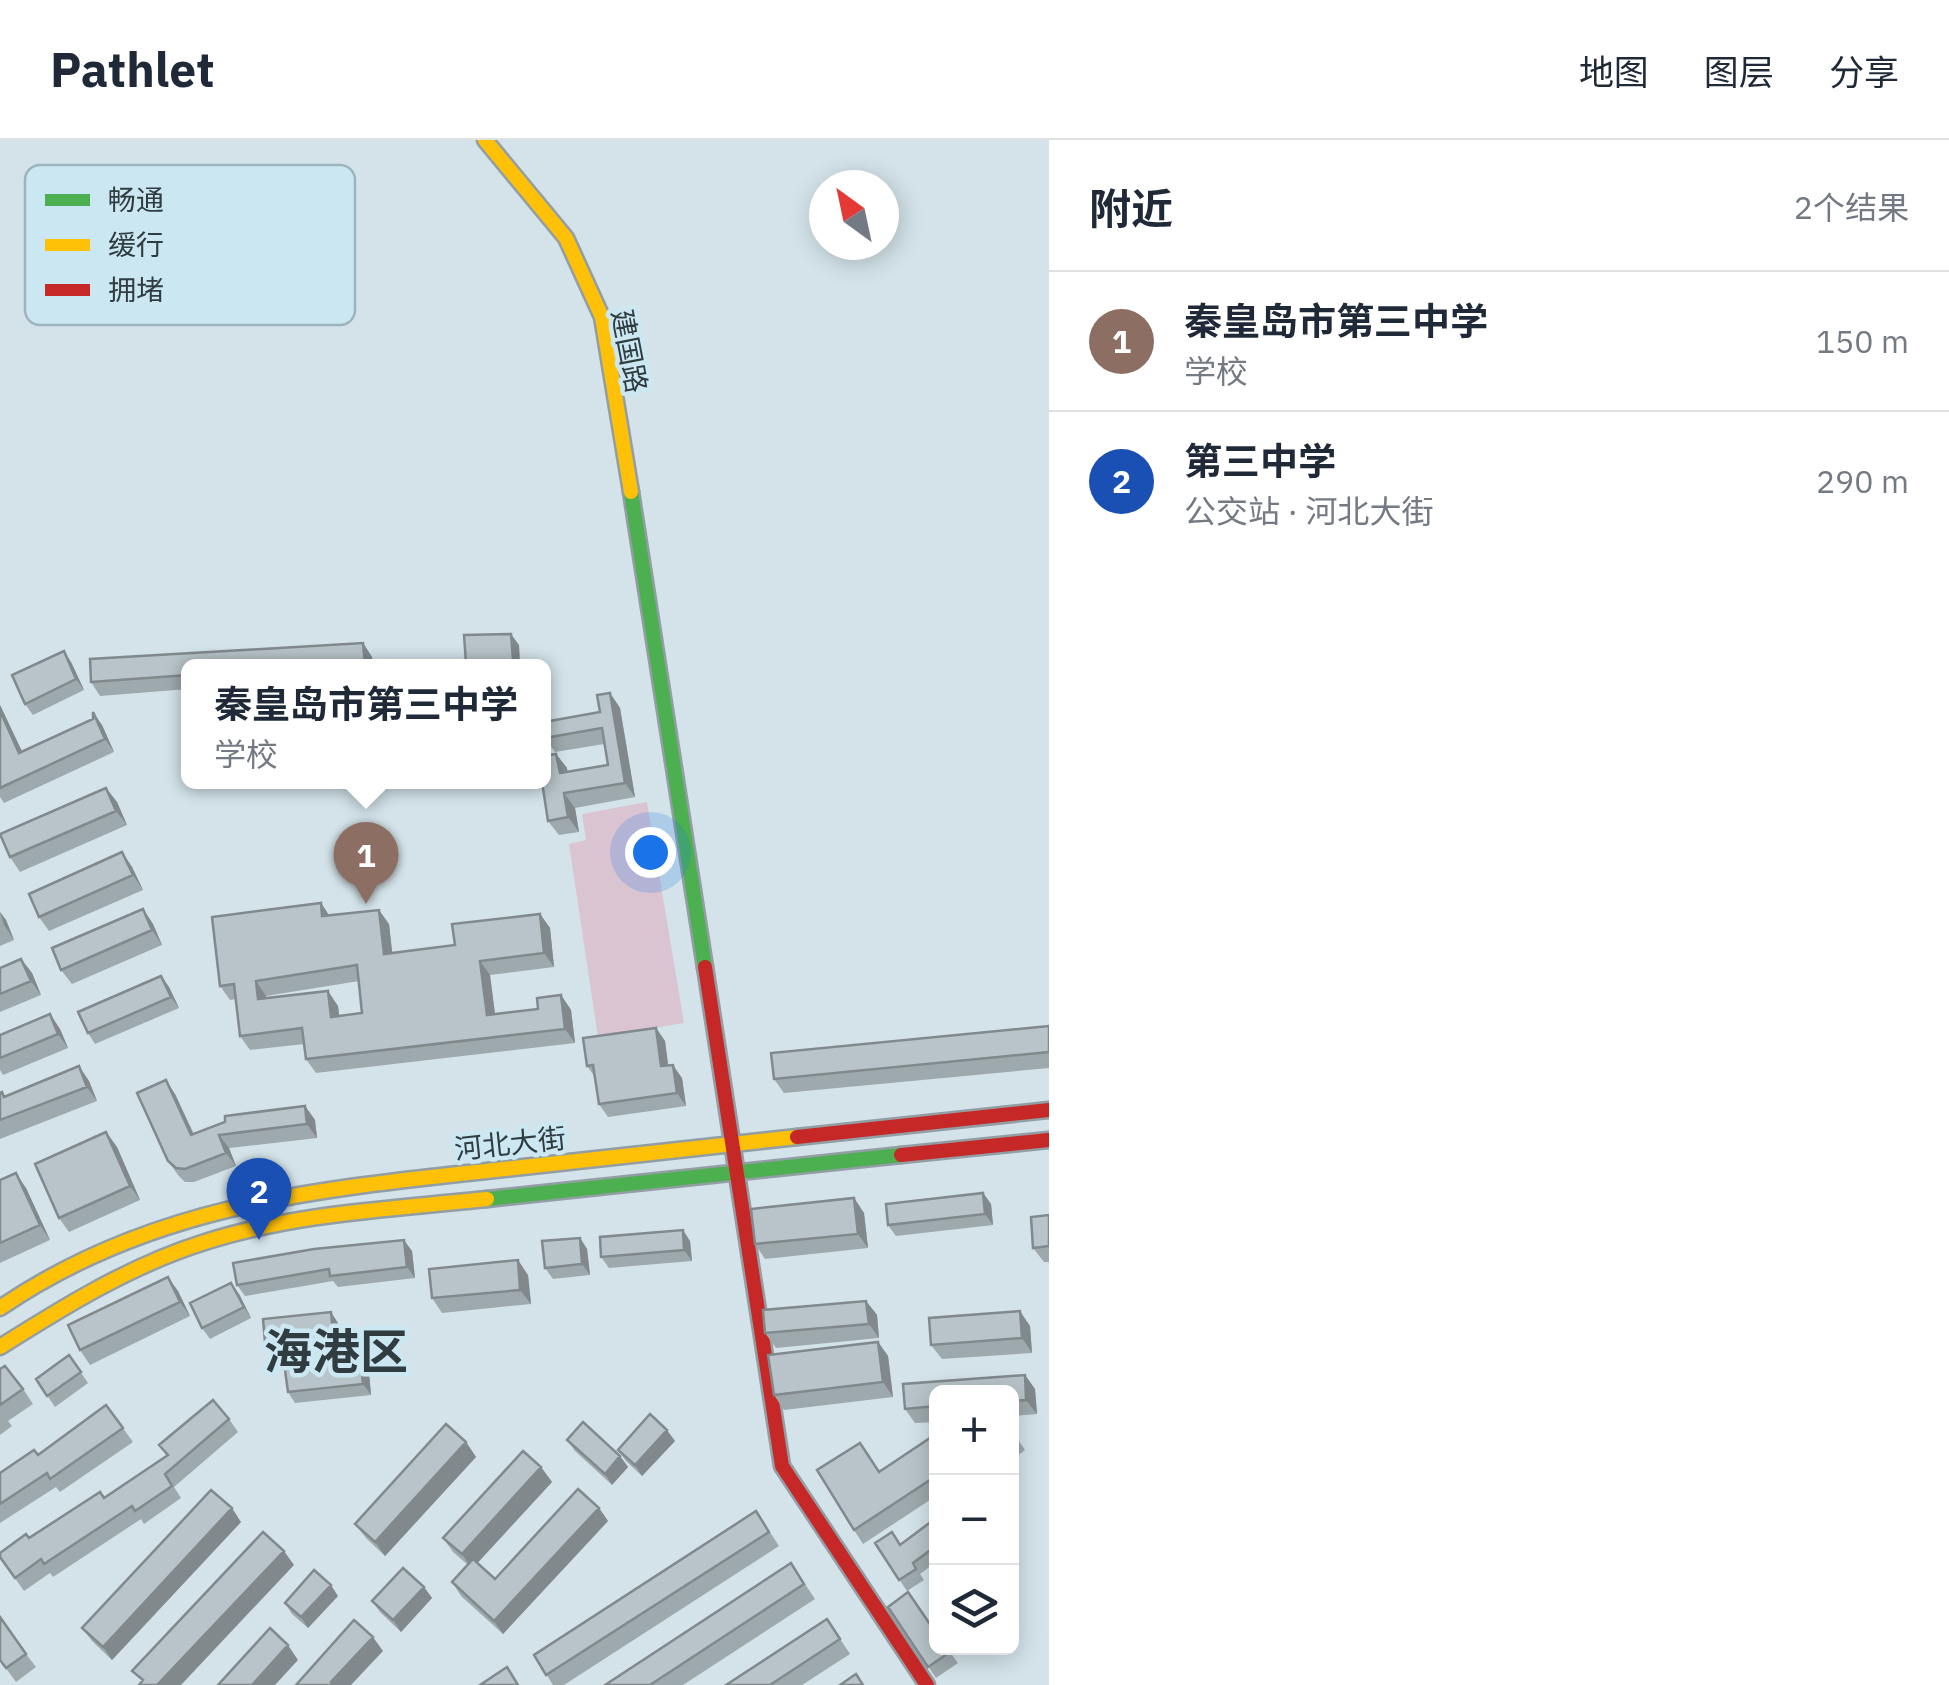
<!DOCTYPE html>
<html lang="zh">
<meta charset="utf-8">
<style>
body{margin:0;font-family:"IBM Plex Sans","Noto Sans SC",sans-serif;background:#f2f2f3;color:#1f2937}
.controls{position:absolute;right:30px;bottom:30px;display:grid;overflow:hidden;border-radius:15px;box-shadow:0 5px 25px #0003}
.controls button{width:90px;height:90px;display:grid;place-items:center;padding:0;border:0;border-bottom:2px solid #e0e1e3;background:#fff;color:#1f2937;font:50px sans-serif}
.compass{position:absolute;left:809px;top:30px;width:90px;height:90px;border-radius:50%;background:#fff;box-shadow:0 5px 25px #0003;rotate:327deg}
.you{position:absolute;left:650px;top:712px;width:35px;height:35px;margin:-25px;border:8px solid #fff;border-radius:50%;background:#1a73e8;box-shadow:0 0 0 15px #1a73e833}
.badge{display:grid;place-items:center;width:65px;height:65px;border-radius:50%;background:#111827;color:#fff;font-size:32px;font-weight:700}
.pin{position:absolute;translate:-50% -82px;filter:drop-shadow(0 2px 5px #0008)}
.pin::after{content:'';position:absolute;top:52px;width:35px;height:30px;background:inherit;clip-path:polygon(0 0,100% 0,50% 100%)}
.popup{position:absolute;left:181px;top:519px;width:370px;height:130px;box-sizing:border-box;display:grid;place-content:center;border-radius:15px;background:#fff;filter:drop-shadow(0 2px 8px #0005);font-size:32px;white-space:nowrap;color:#747a83}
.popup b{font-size:38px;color:#1f2937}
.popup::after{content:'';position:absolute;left:50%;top:100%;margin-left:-20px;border:20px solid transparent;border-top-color:#fff}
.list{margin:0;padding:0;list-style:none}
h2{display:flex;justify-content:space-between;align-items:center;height:130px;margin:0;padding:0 40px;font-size:42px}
h2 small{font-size:32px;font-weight:400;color:#747a83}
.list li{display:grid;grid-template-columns:65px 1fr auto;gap:30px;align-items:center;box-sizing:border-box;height:140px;padding:0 40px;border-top:2px solid #e0e1e3}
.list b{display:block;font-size:38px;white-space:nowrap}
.list p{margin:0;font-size:32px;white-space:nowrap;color:#747a83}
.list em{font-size:32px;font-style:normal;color:#747a83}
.icon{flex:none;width:55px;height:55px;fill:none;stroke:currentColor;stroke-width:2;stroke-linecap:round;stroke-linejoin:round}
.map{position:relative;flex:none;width:1049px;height:1545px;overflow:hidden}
header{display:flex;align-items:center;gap:60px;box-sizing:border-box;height:140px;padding:0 50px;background:#fff;border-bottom:2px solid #e0e1e3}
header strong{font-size:48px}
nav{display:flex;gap:55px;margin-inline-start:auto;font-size:35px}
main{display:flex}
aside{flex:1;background:#fff}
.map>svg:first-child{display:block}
</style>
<header>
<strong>Pathlet</strong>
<nav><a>地图</a><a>图层</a><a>分享</a></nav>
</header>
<main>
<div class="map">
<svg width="1049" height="1545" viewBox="0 0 1049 1545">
<rect width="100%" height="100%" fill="#d3e3e9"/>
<path fill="#dac4d1" d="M 647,662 L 684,883 L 598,897 L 569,704 L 586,700 L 582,674 Z"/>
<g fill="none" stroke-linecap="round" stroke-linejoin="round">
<defs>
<path id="fast" d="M 631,352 L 705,827
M 487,1059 L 901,1015"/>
<path id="slow" d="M 485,0 L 566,98 L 602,177 L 631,352
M 0,1168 C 149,1066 311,1050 486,1031 C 590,1020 694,1009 797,997
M 0,1207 C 65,1166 131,1125 205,1102 C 296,1073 393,1069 487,1059"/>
<path id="jam" d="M 705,827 L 782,1326 L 927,1545
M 797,997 L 1049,970
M 901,1015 L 1049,1000"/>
</defs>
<use href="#fast" stroke="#929ea3" stroke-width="19"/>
<use href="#slow" stroke="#929ea3" stroke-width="19"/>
<use href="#jam" stroke="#929ea3" stroke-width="19"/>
<use href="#fast" stroke="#4caf50" stroke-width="14"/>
<use href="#slow" stroke="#ffc107" stroke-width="14"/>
<use href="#jam" stroke="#c62828" stroke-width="14"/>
</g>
<path fill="#9ea9ad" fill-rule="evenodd" d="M 363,503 L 372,517 L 373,526 L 188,526 L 188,549 L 100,556 L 91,542 L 90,519 Z
M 519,505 L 520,526 L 468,526 L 466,523 Z
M 71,522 L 84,550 L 33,575 L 25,564 Z
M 610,553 L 620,568 L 635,657 L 575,668 L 579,692 L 559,695 L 548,681 L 556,614 L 567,628 L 567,632 L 608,625 L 604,604 L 555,612 L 545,598 L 600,572 Z
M 0,565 L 22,612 L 102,585 L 114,612 L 4,663 L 0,657 Z
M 106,648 L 117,662 L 127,685 L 20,732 L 10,717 Z
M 122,712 L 132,727 L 143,750 L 49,791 L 39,777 Z
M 321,763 L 329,776 L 389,784 L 392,813 L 455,805 L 540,774 L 550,788 L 554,827 L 490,835 L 495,874 L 538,869 L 561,855 L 571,870 L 575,903 L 316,933 L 306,919 L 304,904 L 250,910 L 240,896 L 236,859 L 230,860 L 220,846 ZM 359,841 L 362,873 L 339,876 L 338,866 L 267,858 L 266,856 Z
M 143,769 L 153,784 L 162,805 L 72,844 L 61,830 Z
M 0,772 L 6,780 L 14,800 L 0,806 Z
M 21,819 L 32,833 L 41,855 L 0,872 L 0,828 Z
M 161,836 L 169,847 L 179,868 L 95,904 L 88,893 Z
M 50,874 L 60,889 L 68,908 L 3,935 L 0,930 L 0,895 Z
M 1049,886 L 1049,928 L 784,953 L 774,939 Z
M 656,888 L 665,901 L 668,925 L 682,938 L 686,966 L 608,977 L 599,964 L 595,937 L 587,926 Z
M 89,941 L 97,961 L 0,999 L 0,953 L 5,957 Z
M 175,954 L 194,994 L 305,966 L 315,980 L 317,998 L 229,1008 L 236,1026 L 194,1042 L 185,1042 L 178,1035 L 168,1021 Z
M 106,992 L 117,1007 L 140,1060 L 69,1092 L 59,1078 Z
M 0,1040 L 26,1048 L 50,1100 L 0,1123 Z
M 983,1053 L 991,1064 L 993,1085 L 896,1096 L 888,1085 Z
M 854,1058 L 864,1073 L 868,1108 L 765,1119 L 755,1104 Z
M 1049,1075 L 1049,1122 L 1044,1122 L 1033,1108 Z
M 580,1098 L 587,1109 L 590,1135 L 553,1139 L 545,1128 Z
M 690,1101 L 692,1121 L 609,1128 L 601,1117 Z
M 412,1111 L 415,1138 L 338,1147 L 333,1141 L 245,1156 L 237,1145 Z
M 528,1135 L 531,1164 L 442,1173 L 432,1158 Z
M 178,1151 L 190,1176 L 90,1225 L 80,1210 Z
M 239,1154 L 251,1178 L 210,1199 L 202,1188 Z
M 866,1161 L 877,1175 L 879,1198 L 776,1208 L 765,1193 Z
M 338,1183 L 341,1205 L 273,1213 L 265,1202 Z
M 1030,1186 L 1032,1213 L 942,1219 L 931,1205 Z
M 878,1202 L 888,1216 L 893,1257 L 784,1270 L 774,1255 Z
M 69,1215 L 88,1243 L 55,1267 L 36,1239 Z
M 361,1222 L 369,1233 L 371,1255 L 295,1263 L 288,1252 Z
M 0,1229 L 23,1249 L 33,1264 L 8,1281 L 12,1286 L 0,1295 Z
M 1025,1235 L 1035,1249 L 1037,1274 L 1012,1276 L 1012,1252 L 936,1252 L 936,1282 L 915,1283 L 905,1269 L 903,1244 Z
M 106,1265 L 133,1302 L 60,1352 L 56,1347 L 0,1383 L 0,1333 L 38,1315 Z
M 229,1279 L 238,1292 L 174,1347 L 181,1358 L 144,1384 L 141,1379 L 53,1437 L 50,1433 L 24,1451 L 0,1417 L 29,1398 L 104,1358 L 167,1316 L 159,1305 Z
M 1012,1291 L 1025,1310 L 1012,1320 Z
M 567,1300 L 620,1316 L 628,1327 L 612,1345 L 575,1311 Z
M 675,1301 L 642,1336 L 626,1321 L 618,1310 Z
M 466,1302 L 476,1317 L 385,1416 L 366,1398 L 355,1384 Z
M 936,1307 L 936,1356 L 863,1404 L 854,1390 L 879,1332 Z
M 541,1327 L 552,1342 L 477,1423 L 495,1439 L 599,1368 L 608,1381 L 503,1494 L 461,1456 L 452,1442 L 468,1425 L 453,1412 L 443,1398 Z
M 756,1371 L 779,1406 L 564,1545 L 553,1545 L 534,1515 Z
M 936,1378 L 936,1422 L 920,1434 L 924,1440 L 907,1451 L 875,1403 L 901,1404 Z
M 241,1382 L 112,1520 L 92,1501 L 82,1488 Z
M 791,1423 L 815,1459 L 683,1545 L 605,1545 Z
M 424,1447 L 432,1458 L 401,1492 L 380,1472 L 372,1461 Z
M 338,1456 L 308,1488 L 292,1474 L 285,1463 Z
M 888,1467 L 947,1508 L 958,1523 L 936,1538 Z
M 827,1479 L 850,1514 L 802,1545 L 726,1545 Z
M 26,1514 L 36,1527 L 16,1542 L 0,1520 Z"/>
<path fill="#81898d" d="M 511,494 L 519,505 L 520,526 L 518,526 L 513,520 Z
M 363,503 L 372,517 L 373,526 L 365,526 Z
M 64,511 L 71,522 L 84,550 L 76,539 Z
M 610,553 L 620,568 L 635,657 L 625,643 Z
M 0,565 L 29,626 L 19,613 L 0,571 Z
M 93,572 L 102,585 L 114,612 L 105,599 Z
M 556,614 L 567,628 L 570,647 L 560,633 Z
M 106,648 L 117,662 L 127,685 L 116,671 Z
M 564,653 L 575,668 L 579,692 L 568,677 Z
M 122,712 L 132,727 L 143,750 L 133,735 Z
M 321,763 L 331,778 L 322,776 Z
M 143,769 L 153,784 L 162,805 L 152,790 Z
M 379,770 L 389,784 L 394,828 L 384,814 Z
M 0,772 L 6,780 L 14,800 L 4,785 Z
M 540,774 L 550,788 L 554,827 L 544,813 Z
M 21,819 L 32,833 L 41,855 L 31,841 Z
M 480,821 L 490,835 L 497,890 L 487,875 Z
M 161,836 L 169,847 L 179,868 L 171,857 Z
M 256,841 L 266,856 L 268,874 L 258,859 Z
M 328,851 L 338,866 L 341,891 L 331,877 Z
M 561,855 L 571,870 L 575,903 L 565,889 Z
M 50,874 L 60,889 L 68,908 L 58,894 Z
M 656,888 L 665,901 L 670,939 L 661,926 Z
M 673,925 L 682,938 L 686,966 L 677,953 Z
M 79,926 L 89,941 L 97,961 L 87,947 Z
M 166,940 L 175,954 L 200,1009 L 191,995 Z
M 305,966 L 315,980 L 317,998 L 307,984 Z
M 106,992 L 117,1007 L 140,1060 L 130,1046 Z
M 219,995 L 229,1008 L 236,1026 L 226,1013 Z
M 16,1033 L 26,1048 L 50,1100 L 40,1085 Z
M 983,1053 L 991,1064 L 993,1085 L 985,1074 Z
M 854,1058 L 864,1073 L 868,1108 L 858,1094 Z
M 683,1090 L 690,1101 L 692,1121 L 684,1110 Z
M 580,1098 L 587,1109 L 590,1135 L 582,1124 Z
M 404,1100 L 412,1111 L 415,1138 L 407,1127 Z
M 518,1120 L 528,1135 L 531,1164 L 520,1150 Z
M 168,1137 L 178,1151 L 190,1176 L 180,1162 Z
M 231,1143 L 239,1154 L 251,1178 L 244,1167 Z
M 866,1161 L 877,1175 L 879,1198 L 869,1184 Z
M 1020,1171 L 1030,1186 L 1032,1213 L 1022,1198 Z
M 331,1172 L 338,1183 L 341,1205 L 333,1194 Z
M 878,1202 L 888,1216 L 893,1257 L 883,1242 Z
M 361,1222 L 369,1233 L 371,1255 L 363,1244 Z
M 1025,1235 L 1035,1249 L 1037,1274 L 1026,1260 Z
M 667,1290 L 675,1301 L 642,1336 L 635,1325 Z
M 466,1302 L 476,1317 L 385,1416 L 375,1402 Z
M 620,1316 L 628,1327 L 612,1345 L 605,1334 Z
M 541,1327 L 552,1342 L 472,1429 L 462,1414 Z
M 232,1368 L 241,1382 L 112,1520 L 103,1507 Z
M 599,1368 L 608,1381 L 503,1494 L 494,1481 Z
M 284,1411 L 294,1425 L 181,1545 L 157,1545 Z
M 331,1445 L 338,1456 L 308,1488 L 301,1477 Z
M 424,1447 L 432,1458 L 401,1492 L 393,1480 Z
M 373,1497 L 383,1511 L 351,1545 L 333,1545 L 331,1542 Z
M 288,1505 L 298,1520 L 275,1545 L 252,1545 Z"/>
<path fill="#b8c4c9" stroke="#81898d" stroke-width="2.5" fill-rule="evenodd" d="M 511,494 L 513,520 L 466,523 L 464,495 Z
M 363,503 L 365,526 L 188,526 L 188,535 L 91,542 L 90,519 Z
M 64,511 L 76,539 L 25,564 L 12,535 Z
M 610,553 L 625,643 L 564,653 L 568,677 L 548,681 L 542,642 L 544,642 L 544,616 L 556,614 L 560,633 L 608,625 L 602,588 L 545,598 L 544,582 L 600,572 L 597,555 Z
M 0,571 L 19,613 L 93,579 L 93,572 L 105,599 L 0,648 Z
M 106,648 L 116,671 L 10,717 L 0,694 Z
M 122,712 L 133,735 L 39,777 L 29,754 Z
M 321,763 L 322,776 L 379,770 L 384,814 L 455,805 L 452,784 L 540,774 L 544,813 L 480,821 L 487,875 L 538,869 L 537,858 L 561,855 L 565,889 L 306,919 L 302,888 L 240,896 L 234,844 L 220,846 L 212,777 ZM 357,825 L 362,873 L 331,877 L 328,851 L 258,859 L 256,841 Z
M 143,769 L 152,790 L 61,830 L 52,808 Z
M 21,819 L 31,841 L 0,854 L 0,828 Z
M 161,836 L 171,857 L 88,893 L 78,872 Z
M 50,874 L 58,894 L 0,918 L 0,895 Z
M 1049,886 L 1049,912 L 774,939 L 771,913 Z
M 656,888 L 661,926 L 673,925 L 677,953 L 599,964 L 593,925 L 587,926 L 583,898 Z
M 79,926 L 87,947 L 0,980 L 0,953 L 2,952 L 4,957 Z
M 166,940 L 191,995 L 225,982 L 225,976 L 305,966 L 307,984 L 219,995 L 226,1013 L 185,1029 L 176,1028 L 168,1021 L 137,953 Z
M 106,992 L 130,1046 L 59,1078 L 35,1024 Z
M 16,1033 L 40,1085 L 0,1103 L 0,1040 Z
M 983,1053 L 985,1074 L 888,1085 L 886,1064 Z
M 854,1058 L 858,1094 L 755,1104 L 751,1069 Z
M 1049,1075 L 1049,1106 L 1033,1108 L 1031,1077 Z
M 683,1090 L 684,1110 L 601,1117 L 600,1097 Z
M 580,1098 L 582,1124 L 545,1128 L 542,1101 Z
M 404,1100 L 407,1127 L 330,1136 L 329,1129 L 237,1145 L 233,1123 L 314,1109 Z
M 518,1120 L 520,1150 L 432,1158 L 429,1129 Z
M 168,1137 L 180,1162 L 80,1210 L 68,1185 Z
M 231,1143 L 244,1167 L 202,1188 L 190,1163 Z
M 866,1161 L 869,1184 L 765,1193 L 763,1170 Z
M 1020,1171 L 1022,1198 L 931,1205 L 929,1178 Z
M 331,1172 L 333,1194 L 265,1202 L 263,1179 Z
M 878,1202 L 883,1242 L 774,1255 L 768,1215 Z
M 69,1215 L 81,1232 L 47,1256 L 36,1239 Z
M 361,1222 L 363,1244 L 288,1252 L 285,1230 Z
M 5,1226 L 23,1249 L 0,1265 L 0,1229 Z
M 1025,1235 L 1026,1260 L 1012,1261 L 1012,1252 L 936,1252 L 936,1266 L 905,1269 L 903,1244 Z
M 213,1260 L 229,1279 L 165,1334 L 172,1346 L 135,1371 L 132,1366 L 44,1424 L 41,1419 L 15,1438 L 0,1417 L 0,1413 L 26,1394 L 29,1398 L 100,1352 L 104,1358 L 168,1315 L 159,1305 Z
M 106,1265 L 123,1288 L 50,1339 L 47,1333 L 0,1364 L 0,1333 L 34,1310 L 38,1315 Z
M 650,1274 L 667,1290 L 635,1325 L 618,1310 Z
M 583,1282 L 620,1316 L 605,1334 L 567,1300 Z
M 446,1284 L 466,1302 L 375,1402 L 355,1384 Z
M 1012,1291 L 1017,1299 L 1012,1303 Z
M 930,1298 L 936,1308 L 936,1336 L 854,1390 L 817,1330 L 860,1303 L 879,1332 Z
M 523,1311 L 541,1327 L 462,1414 L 443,1398 Z
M 578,1349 L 599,1368 L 494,1481 L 452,1442 L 473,1419 L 495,1439 Z
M 211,1350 L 232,1368 L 103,1507 L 82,1488 Z
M 756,1371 L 769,1392 L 546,1535 L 534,1515 Z
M 936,1378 L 936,1406 L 913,1423 L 916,1429 L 899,1440 L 875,1403 L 892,1392 L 900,1405 Z
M 263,1392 L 284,1411 L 157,1545 L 139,1545 L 143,1540 L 132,1531 Z
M 791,1423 L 804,1444 L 650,1545 L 605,1545 Z
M 403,1428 L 424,1447 L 393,1480 L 372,1461 Z
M 314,1430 L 331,1445 L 301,1477 L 285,1463 Z
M 908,1452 L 936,1493 L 936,1508 L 947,1508 L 950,1512 L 928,1527 L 888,1467 Z
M 0,1477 L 26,1514 L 6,1528 L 0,1520 Z
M 827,1479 L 840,1499 L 770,1545 L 726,1545 Z
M 354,1480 L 373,1497 L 331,1542 L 334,1545 L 296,1545 Z
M 270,1488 L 288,1505 L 252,1545 L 218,1545 Z
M 507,1527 L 518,1545 L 480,1545 Z
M 856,1534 L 863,1545 L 840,1545 Z"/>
<g text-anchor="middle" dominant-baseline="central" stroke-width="9" stroke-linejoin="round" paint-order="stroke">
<g font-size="28" fill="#313c41" stroke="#cae7f2">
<text transform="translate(630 211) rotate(79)">建国路</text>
<text transform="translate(510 1003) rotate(-6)">河北大街</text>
</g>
<g font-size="48" font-weight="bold" fill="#313c41" stroke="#cae7f2">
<text x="336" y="1211">海港区</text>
</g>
</g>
<rect x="25" y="25" width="330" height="160" rx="15" fill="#cae7f2" stroke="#9cb4bd" stroke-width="2.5"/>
<rect x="45" y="54" width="45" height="12" fill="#4caf50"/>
<rect x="45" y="99" width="45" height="12" fill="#ffc107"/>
<rect x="45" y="144" width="45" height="12" fill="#c62828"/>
<g font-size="28" fill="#313c41">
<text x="108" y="70">畅通</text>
<text x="108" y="115">缓行</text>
<text x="108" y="160">拥堵</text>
</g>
</svg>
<div class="controls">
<button>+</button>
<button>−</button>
<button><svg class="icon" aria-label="layers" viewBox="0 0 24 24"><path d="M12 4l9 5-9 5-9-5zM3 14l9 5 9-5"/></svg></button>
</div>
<svg class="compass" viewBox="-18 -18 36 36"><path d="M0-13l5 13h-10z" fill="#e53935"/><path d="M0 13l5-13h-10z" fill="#747a83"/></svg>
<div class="you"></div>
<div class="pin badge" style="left:366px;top:764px;background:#8d6e63">1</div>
<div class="popup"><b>秦皇岛市第三中学</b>学校</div>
<div class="pin badge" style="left:259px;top:1100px;background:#1a4fb4">2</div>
</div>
<aside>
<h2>附近<small>2个结果</small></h2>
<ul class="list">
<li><span class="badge" style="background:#8d6e63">1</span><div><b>秦皇岛市第三中学</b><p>学校</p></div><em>150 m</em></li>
<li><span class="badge" style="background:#1a4fb4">2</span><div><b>第三中学</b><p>公交站 · 河北大街</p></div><em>290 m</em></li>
</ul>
</aside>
</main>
